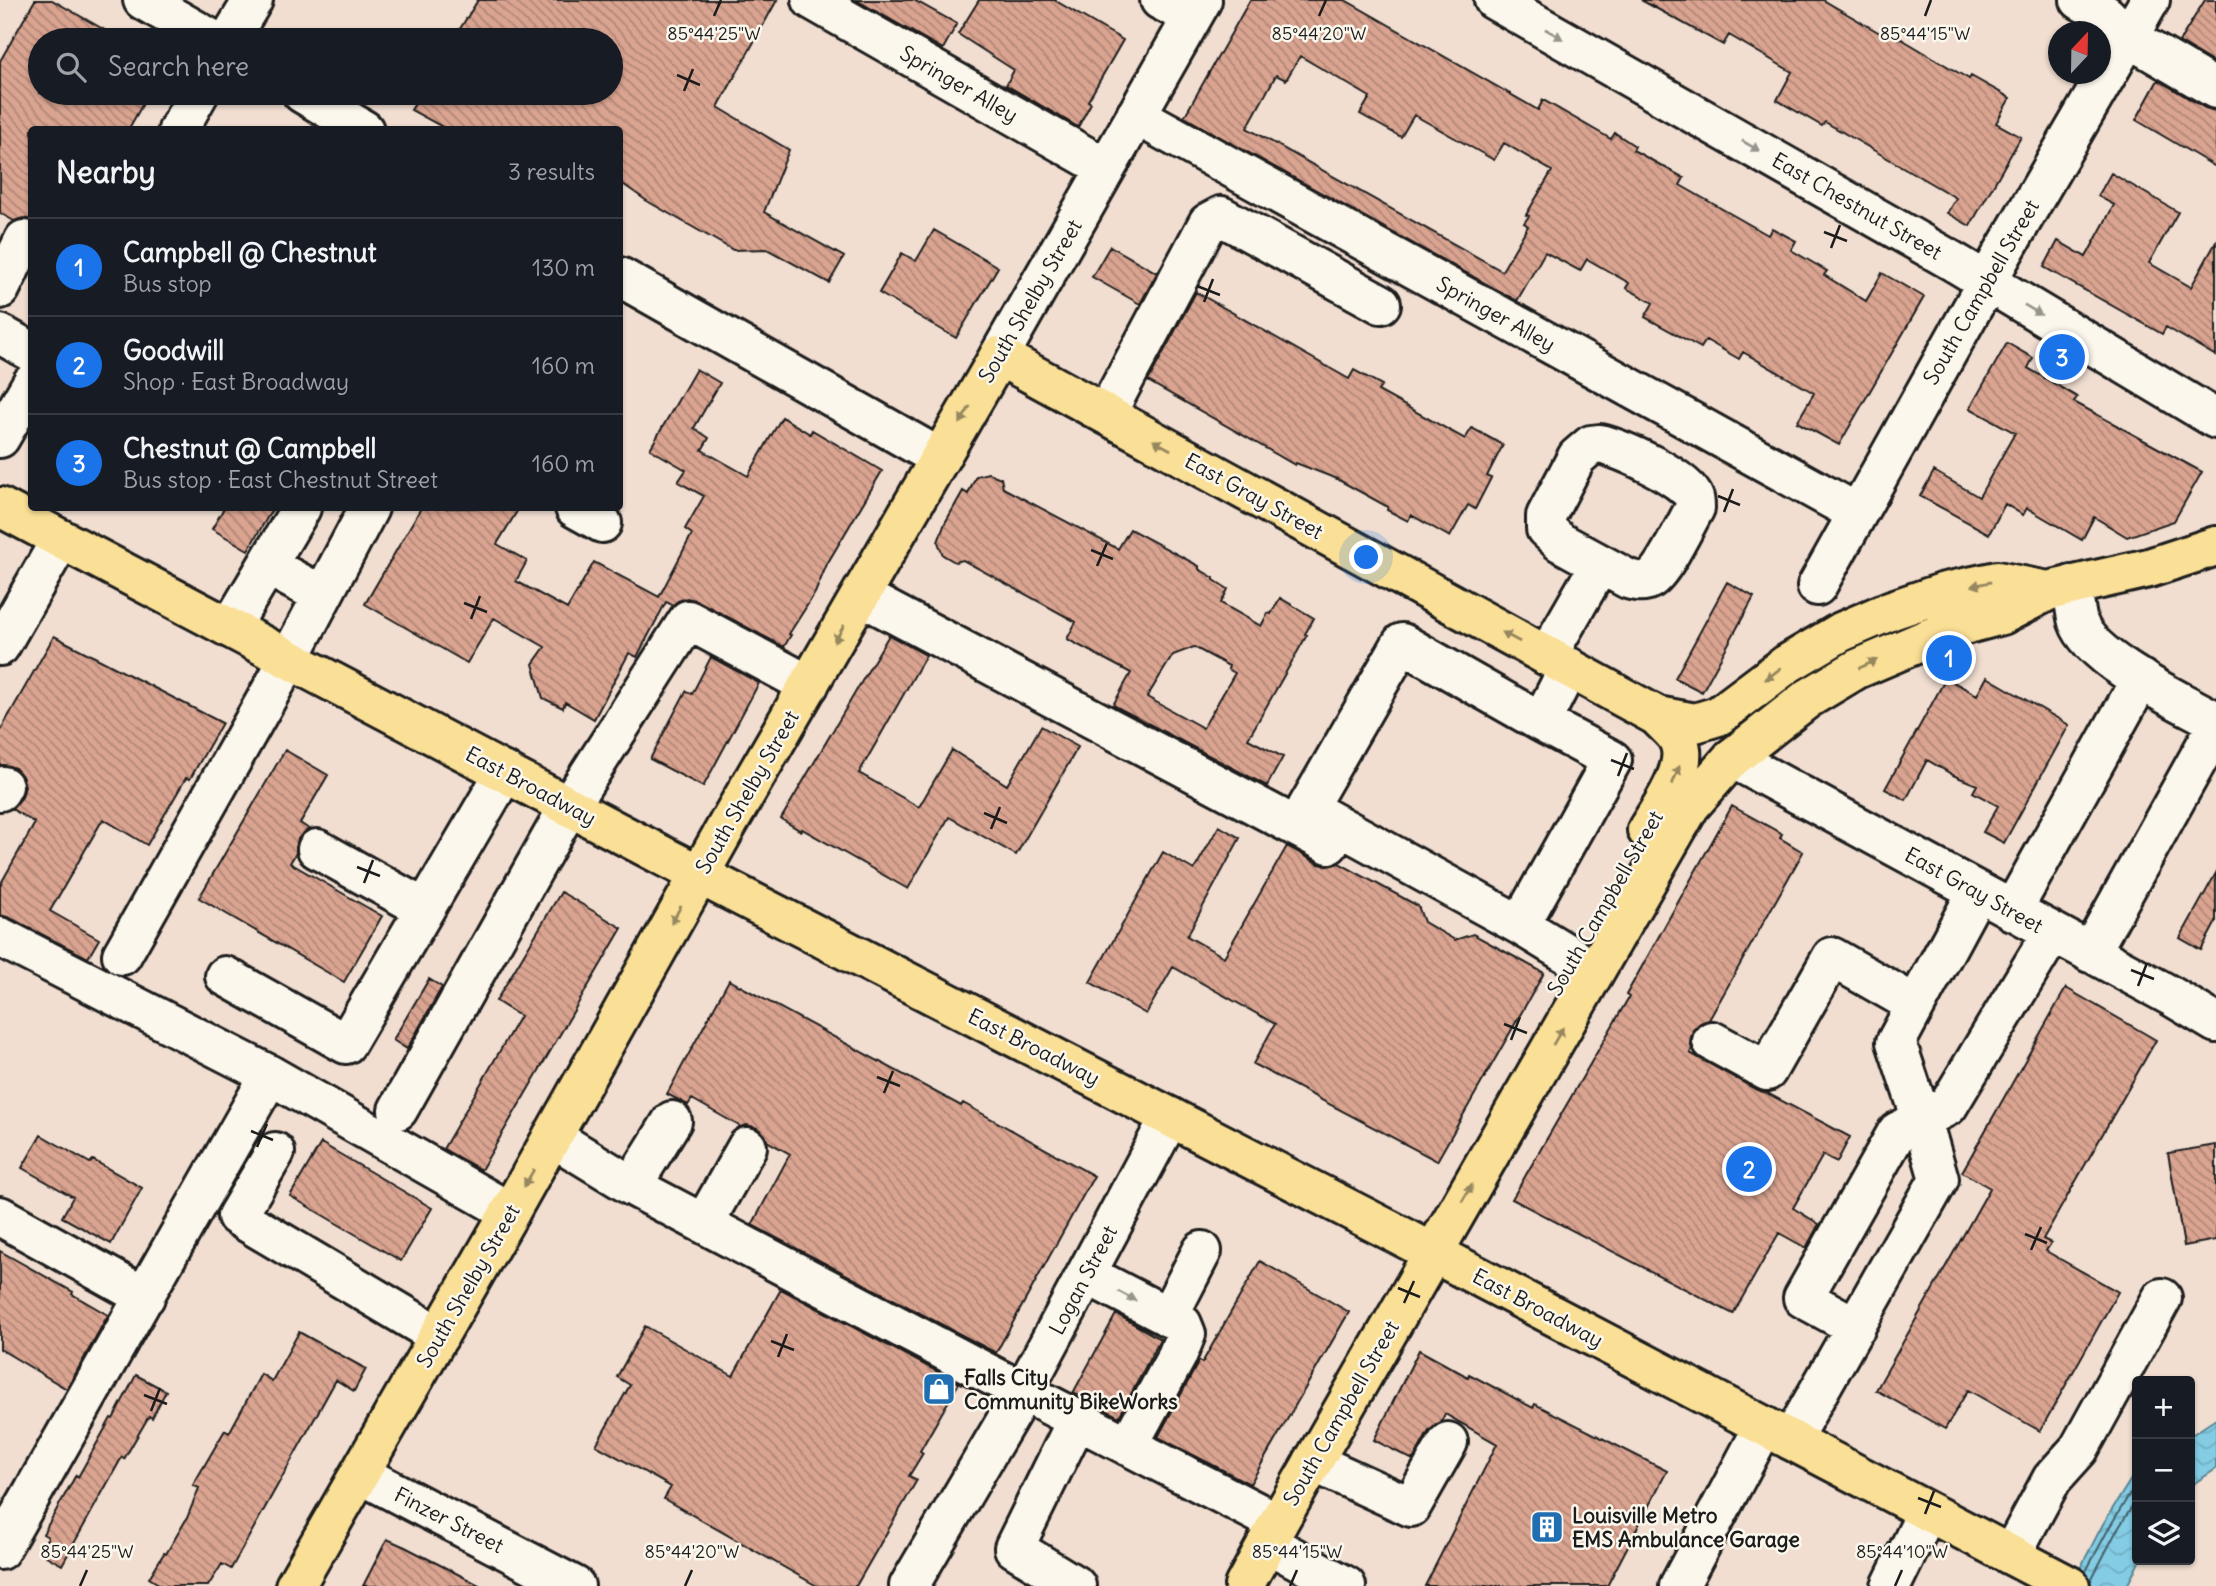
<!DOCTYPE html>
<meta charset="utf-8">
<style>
body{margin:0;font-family:Delius,sans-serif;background:#242831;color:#f1f3f6}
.controls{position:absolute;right:21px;bottom:21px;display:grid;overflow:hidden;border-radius:7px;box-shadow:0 2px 5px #0004}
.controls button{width:63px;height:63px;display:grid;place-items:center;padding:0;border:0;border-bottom:2px solid #363941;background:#171b24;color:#f1f3f6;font:35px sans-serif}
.compass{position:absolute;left:2048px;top:21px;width:63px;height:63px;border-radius:50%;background:#171b24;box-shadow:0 2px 5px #0004;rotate:22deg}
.you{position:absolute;left:1367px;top:558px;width:24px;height:24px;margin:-18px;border:5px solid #fff;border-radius:50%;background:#1a73e8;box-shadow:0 0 0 10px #1a73e833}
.badge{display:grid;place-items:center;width:46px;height:46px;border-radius:50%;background:#1a73e8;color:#fff;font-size:23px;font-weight:700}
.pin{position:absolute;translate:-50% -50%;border:4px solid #fff;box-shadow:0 2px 7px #0006}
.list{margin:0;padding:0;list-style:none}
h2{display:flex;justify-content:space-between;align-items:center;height:91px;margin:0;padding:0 28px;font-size:30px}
h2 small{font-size:23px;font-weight:400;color:#9ea1a6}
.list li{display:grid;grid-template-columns:46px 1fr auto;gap:21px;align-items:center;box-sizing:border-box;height:98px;padding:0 28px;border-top:2px solid #363941}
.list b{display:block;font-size:26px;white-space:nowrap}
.list p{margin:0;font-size:23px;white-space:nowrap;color:#9ea1a6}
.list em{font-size:23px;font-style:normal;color:#9ea1a6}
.icon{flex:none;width:38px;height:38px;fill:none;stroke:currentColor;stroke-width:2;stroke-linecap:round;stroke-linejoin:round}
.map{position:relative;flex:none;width:2216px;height:1586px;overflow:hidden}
.search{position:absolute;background:#171b24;box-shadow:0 2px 5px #0004;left:28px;top:28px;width:595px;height:77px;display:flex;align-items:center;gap:18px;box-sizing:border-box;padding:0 24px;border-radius:38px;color:#9ea1a6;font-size:26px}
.panel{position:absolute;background:#171b24;box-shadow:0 2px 5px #0004;left:28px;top:126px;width:595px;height:385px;border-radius:7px}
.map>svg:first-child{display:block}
</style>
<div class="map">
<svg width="2216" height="1586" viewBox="0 0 2216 1586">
<defs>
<pattern id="water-waves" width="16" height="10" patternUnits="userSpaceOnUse" patternTransform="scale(1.75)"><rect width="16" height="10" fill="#83cce4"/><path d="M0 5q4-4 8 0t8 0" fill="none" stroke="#71afc3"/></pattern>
<pattern id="building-back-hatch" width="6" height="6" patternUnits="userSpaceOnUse" patternTransform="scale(1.75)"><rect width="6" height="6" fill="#daa491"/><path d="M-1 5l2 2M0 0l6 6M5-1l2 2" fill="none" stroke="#b08576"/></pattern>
</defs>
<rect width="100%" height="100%" fill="#f1ded1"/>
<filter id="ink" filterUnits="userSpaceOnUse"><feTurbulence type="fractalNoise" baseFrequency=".0143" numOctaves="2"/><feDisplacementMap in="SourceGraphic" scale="14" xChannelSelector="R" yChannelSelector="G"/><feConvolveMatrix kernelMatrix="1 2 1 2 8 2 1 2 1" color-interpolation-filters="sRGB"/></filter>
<g filter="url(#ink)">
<path fill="url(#water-waves)" stroke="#5a8694" stroke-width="2" d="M 2216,1419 L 2216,1469 L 2190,1486 L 2190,1436 Z
M 2137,1472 L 2137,1560 L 2140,1560 L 2127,1586 L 2071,1586 L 2103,1524 L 2133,1476 Z"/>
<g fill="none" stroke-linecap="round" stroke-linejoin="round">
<path stroke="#45626c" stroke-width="2" d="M 2085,1573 L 2109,1528 L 2137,1482
M 2090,1582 L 2116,1532 L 2137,1499"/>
</g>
<path fill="url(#building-back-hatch)" stroke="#1c1c1c" stroke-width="2" fill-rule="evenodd" d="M 35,0 L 52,0 L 122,40 L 40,40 L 40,93 L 149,93 L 128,130 L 32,130 L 32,220 L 23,218 L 14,221 L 0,213 L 0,61 Z
M 478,0 L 777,0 L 718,107 L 789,150 L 764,212 L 844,257 L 829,283 L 767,249 L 733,250 L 647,201 L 620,182 L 620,130 L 448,130 L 411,110 L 422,93 L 611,93 L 611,40 L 453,40 Z
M 856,0 L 914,0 L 957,24 L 943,49 Z
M 979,0 L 1054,0 L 1123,40 L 1088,101 L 1091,103 L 1078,127 L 1006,85 L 1014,70 L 958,34 Z
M 1250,0 L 1345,0 L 1538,110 L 1543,100 L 1611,139 L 1615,133 L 1635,146 L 1633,150 L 1684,178 L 1680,185 L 1768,235 L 1772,228 L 1796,241 L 1791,250 L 1827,271 L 1824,275 L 1866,301 L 1882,273 L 1924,297 L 1839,445 L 1797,422 L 1814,393 L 1743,352 L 1739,359 L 1706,340 L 1701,348 L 1645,317 L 1653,303 L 1626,288 L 1629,283 L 1587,259 L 1580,271 L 1545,252 L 1517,301 L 1184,117 ZM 1300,56 L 1370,97 L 1360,114 L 1401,137 L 1414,115 L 1494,160 L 1504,143 L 1552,171 L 1526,215 L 1529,216 L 1524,223 L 1528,226 L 1502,271 L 1247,128 L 1276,75 L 1286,80 Z
M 1641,0 L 1823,0 L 1885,36 L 1888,31 L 1969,79 L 1971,76 L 2010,98 L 1996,123 L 2021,137 L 1970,226 L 1947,213 L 1956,198 L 1825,122 L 1822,126 L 1777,100 L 1792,72 L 1729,35 L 1723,45 Z
M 2205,0 L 2216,0 L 2216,64 L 2179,42 Z
M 2158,80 L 2205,108 L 2216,111 L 2216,167 L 2136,120 Z
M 2111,173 L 2178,212 L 2149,263 L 2191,287 L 2216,242 L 2216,356 L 2166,327 L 2162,334 L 2044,267 L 2058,241 L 2086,257 L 2114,205 L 2098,196 Z
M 934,230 L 998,267 L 956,338 L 879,293 L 902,253 L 916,261 Z
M 1110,246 L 1157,273 L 1140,304 L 1092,277 Z
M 1196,292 L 1349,379 L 1354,370 L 1382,385 L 1378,391 L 1465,439 L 1472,428 L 1503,445 L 1487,476 L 1491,478 L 1475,509 L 1468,505 L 1450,537 L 1411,515 L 1408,521 L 1387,510 L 1388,507 L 1337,479 L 1296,463 L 1295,465 L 1148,381 Z
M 2007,343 L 2033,358 L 2028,368 L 2077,397 L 2074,402 L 2202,472 L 2174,521 L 2127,537 L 2094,517 L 2082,540 L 2027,508 L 2023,515 L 2005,504 L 1989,534 L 1920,496 L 1934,471 L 1979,497 L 2015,433 L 1970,408 Z
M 696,369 L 720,383 L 694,428 L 709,438 L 702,450 L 748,476 L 782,417 L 810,434 L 812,430 L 882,471 L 827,564 L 815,593 L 789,634 L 791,635 L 784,647 L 698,601 L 687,598 L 678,601 L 673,605 L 666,602 L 637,657 L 629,653 L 594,719 L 565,702 L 563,708 L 543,698 L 533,664 L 545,647 L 494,618 L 467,663 L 365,604 L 421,508 L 519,508 L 497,544 L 527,561 L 516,581 L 567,609 L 594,562 L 659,597 L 692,534 L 685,529 L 704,496 L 678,482 L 686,470 L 650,449 Z
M 988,473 L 1001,478 L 1003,488 L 1118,549 L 1130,529 L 1199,566 L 1199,569 L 1214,578 L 1214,580 L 1228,589 L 1221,603 L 1261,626 L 1268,613 L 1271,614 L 1280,598 L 1314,618 L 1305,634 L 1307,635 L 1248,739 L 1283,757 L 1267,786 L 1113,705 L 1131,673 L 1067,639 L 1076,622 L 963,560 L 955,562 L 943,555 L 938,542 L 945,523 L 963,491 L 968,494 L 976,476 ZM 1194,647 L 1229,666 L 1228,669 L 1235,673 L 1203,728 L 1147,697 L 1173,655 Z
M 224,508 L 273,508 L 248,550 L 212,529 Z
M 1727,582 L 1754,597 L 1702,692 L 1675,678 Z
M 889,635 L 926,655 L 859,773 L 919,807 L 952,750 L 1007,785 L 1041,726 L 1078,747 L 1016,855 L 949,817 L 908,889 L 802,829 L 801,831 L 781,819 Z
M 54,636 L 222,723 L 190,779 L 186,778 L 147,845 L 103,819 L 50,911 L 99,939 L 88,958 L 10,918 L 0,915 L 0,885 L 35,823 L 12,809 L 22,797 L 25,786 L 22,776 L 15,768 L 0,765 L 0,731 Z
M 711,657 L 759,683 L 703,787 L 650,759 L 686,691 L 692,694 Z
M 1987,677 L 2069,725 L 2004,843 L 1983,832 L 1998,806 L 1973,792 L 1977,785 L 1955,776 L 1927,760 L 1906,800 L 1885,789 L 1946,678 L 1977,695 Z
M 285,750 L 328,775 L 300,823 L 309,829 L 298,839 L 296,853 L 290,863 L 382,916 L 344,982 L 199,898 Z
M 1732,806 L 1782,834 L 1780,838 L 1803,852 L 1709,1020 L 1700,1023 L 1693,1030 L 1690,1041 L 1692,1049 L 1690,1053 L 1757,1090 L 1767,1093 L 1850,1137 L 1837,1162 L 1823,1155 L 1793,1208 L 1819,1224 L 1806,1248 L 1779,1233 L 1733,1314 L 1512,1199 L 1629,997 L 1626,995 Z
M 1219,826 L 1240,838 L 1187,936 L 1224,957 L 1287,846 L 1319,864 L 1329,866 L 1339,863 L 1418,906 L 1424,922 L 1455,940 L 1473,934 L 1544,973 L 1437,1161 L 1253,1064 L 1275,1024 L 1173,967 L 1146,1014 L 1090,982 L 1163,852 L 1194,870 Z
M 2216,873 L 2216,922 L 2201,950 L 2180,938 Z
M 561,892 L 622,928 L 481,1170 L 443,1149 L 520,1016 L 496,1001 Z
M 429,979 L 442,987 L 407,1049 L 393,1040 Z
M 729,980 L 961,1106 L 963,1103 L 1094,1176 L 996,1353 L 752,1225 L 790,1154 L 767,1141 L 765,1135 L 757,1128 L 747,1125 L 741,1127 L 692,1099 L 688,1105 L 667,1094 Z
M 2066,988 L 2156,1040 L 2043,1239 L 2051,1243 L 2046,1251 L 2118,1292 L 2040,1431 L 1968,1390 L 1945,1429 L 1876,1390 L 1990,1188 L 1962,1172 Z
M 41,1135 L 90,1163 L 93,1160 L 142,1188 L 111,1244 L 62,1217 L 73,1197 L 22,1168 Z
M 321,1143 L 432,1208 L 401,1261 L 290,1196 Z
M 2216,1145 L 2216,1240 L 2184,1246 L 2168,1153 Z
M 0,1251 L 73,1292 L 72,1294 L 108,1315 L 67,1389 L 0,1349 Z
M 1260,1261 L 1349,1312 L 1250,1484 L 1158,1437 L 1199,1361 L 1202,1363 Z
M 781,1289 L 959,1383 L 920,1451 L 923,1453 L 909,1476 L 917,1480 L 856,1586 L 817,1586 L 664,1499 L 671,1487 L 596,1445 L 630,1385 L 617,1377 L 645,1326 L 733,1376 Z
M 1116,1314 L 1160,1339 L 1119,1417 L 1073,1393 Z
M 299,1332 L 366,1369 L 354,1391 L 336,1380 L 231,1569 L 222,1564 L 208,1586 L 162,1586 L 149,1578 L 164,1553 L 166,1554 L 187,1518 L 199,1488 L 193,1485 L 225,1430 L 229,1433 L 261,1374 L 272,1381 Z
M 1419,1350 L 1468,1377 L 1469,1374 L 1533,1408 L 1535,1404 L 1667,1471 L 1607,1586 L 1425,1586 L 1497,1444 L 1445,1414 L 1441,1422 L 1429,1431 L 1413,1460 L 1374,1440 Z
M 136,1375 L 166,1391 L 152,1418 L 149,1416 L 124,1459 L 122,1457 L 62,1565 L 39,1552 L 48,1537 L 43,1534 L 76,1475 L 78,1477 L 111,1418 L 113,1419 Z
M 387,1539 L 405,1547 L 481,1586 L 363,1586 Z"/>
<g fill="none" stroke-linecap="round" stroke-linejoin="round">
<defs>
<path id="minor" d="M 143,0 L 213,40
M 812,0 L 1106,168
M 1160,0 L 1192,17
M 1494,0 L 1954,262 L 2216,419
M 2080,0 L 2106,15 L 2129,38 L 2216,89
M 229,40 L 253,0
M 302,93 L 364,130
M 1136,115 L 1857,513
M 178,130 L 199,93
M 620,277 L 940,458
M 0,289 L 24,240
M 0,334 L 32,352
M 999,356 L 1202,0
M 1106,414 L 1208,223 L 1221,216 L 1381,304
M 0,438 L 32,383
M 1600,444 C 1621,449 1686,477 1694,498 C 1695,500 1695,505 1695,508 C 1686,523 1663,572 1650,579 C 1643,583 1635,581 1628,579 L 1560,542 L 1546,529 L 1546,516 L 1577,457 L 1591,445 Z
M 575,508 L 602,523
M 268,566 L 322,595
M 2072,585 C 2074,597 2075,611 2078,622 C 2091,660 2180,701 2216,721
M 1817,586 L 2003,253 L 2150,0
M 861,596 L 1329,844
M 230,628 L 301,508
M 0,646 L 61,539
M 1547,656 L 1600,564
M 1541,722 L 1569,667
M 1732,758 L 2171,996 L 2216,1023
M 0,791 L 3,786
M 317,849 L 425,909
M 2012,911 L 2141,679
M 1520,925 L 1612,760 L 1541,722 L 1402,643 L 1307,808 L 1520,925 L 1574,958
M 0,937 L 270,1075 L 510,1212
M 2090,953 L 2216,727
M 122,955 L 289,659 L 369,508
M 225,976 L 346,1044 L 505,772
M 1712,1041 L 1767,1071 L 1832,957 L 1916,1005
M 398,1110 L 569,806 L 688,620 L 809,685
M 552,1137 L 632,1186 L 985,1372 L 1278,1523
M 275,1152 L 237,1216 L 439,1336
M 632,1186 L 672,1121
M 0,1216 L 145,1297
M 704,1223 L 747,1147
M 1086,1274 L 1182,1324 L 1186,1334 L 1177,1356 L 1128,1446
M 1168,1317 L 1202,1251
M 1856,1327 L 1803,1298 L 1897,1132 L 1948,1106 L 2052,933
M 1791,1440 L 1939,1179 L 1922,1120 L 1896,1042 L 1977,892
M 1313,1462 L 1411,1507 L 1448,1442
M 360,1474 L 575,1586
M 1267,1543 L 1346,1586
M 0,1550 L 270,1075
M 2011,1555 L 2052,1479 L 2079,1449 L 2162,1298
M 909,1586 L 1023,1392 L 1170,1117
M 1076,1586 L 1014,1548 L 1077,1420
M 1679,1586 L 1764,1426
M 1891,1586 L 1927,1512"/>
<path id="major" d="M 0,507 L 667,858 L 1401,1236 L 2070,1586
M 1647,830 C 1660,808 1690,768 1679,742 C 1676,733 1664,724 1657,716
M 295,1586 L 510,1212 L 729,822 L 999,356 L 1657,716 L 1695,723 L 1718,716 L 1787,664 L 1841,632 L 1892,610 L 1945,592 L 1997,581 L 2048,591
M 1244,1586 L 1278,1523 L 1690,806 L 1732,758 L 1807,699 L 1857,669 L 1953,628 L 2002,615 L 2048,591 L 2149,568 L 2216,546"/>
</defs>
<use href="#minor" stroke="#1c1c1c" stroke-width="44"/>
<use href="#major" stroke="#1c1c1c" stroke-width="44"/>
<use href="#minor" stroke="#fbf7ec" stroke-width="38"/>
<use href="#major" stroke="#fadf96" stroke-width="38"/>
</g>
<defs><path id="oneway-solid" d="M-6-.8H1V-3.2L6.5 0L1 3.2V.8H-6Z" transform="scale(1.75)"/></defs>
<g fill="#97948e">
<use href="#oneway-solid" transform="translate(1554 34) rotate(30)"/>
<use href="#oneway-solid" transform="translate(1751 146) rotate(30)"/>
<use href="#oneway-solid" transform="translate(2033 310) rotate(31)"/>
<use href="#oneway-solid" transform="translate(1127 1296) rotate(28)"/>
</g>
<g fill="#96875f">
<use href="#oneway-solid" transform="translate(965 415) rotate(120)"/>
<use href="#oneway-solid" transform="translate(1162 445) rotate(-151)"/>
<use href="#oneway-solid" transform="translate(1981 584) rotate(168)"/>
<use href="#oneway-solid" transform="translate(839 634) rotate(120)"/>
<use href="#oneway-solid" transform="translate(1511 637) rotate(-151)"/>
<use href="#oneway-solid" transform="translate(1868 664) rotate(-25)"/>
<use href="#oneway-solid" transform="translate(1773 674) rotate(143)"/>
<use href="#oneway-solid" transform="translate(1676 775) rotate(-68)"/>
<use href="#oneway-solid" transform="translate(676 915) rotate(119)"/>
<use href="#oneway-solid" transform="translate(1558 1036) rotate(-60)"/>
<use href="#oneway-solid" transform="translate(529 1178) rotate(120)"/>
<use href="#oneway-solid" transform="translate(1467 1193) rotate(-60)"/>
</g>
</g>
<path fill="none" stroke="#1c1c1c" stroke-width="2.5" d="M 714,16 L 721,0M 1319,16 L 1326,0M 1925,16 L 1931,0M 677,75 L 700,85M 684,91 L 693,69M 1824,232 L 1847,241M 1831,248 L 1840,225M 1197,286 L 1220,295M 1204,302 L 1213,279M 1718,496 L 1740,505M 1724,512 L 1733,489M 1091,550 L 1113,559M 1097,566 L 1107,543M 464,603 L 487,612M 471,619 L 480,596M 1611,760 L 1634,769M 1618,776 L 1627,753M 984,813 L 1007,823M 991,829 L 1000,807M 357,867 L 380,876M 364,883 L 373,860M 2131,970 L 2154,979M 2138,986 L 2147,963M 1504,1024 L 1527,1033M 1511,1040 L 1520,1017M 877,1077 L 900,1086M 884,1093 L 893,1071M 251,1131 L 273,1140M 257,1147 L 267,1124M 2025,1234 L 2047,1243M 2031,1250 L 2041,1227M 1398,1288 L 1420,1297M 1404,1303 L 1414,1281M 771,1341 L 794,1350M 778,1357 L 787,1334M 144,1395 L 167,1404M 151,1411 L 160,1388M 1918,1498 L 1941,1507M 1925,1514 L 1934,1491M 80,1586 L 87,1570M 685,1586 L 692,1570M 1290,1586 L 1297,1570M 1895,1586 L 1902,1570"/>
<defs>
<symbol id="shop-square" viewBox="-11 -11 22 22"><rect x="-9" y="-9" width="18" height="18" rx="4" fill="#1f6fb2" stroke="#fbf7ec"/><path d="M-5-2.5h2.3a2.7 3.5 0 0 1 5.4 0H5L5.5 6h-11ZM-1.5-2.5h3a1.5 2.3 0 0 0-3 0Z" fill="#fff"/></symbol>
<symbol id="building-square" viewBox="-11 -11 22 22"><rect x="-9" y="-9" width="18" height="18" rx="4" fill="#1f6fb2" stroke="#fbf7ec"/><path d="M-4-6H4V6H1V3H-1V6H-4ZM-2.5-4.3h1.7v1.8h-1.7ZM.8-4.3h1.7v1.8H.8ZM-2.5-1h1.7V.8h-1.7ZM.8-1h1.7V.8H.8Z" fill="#fff"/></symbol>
</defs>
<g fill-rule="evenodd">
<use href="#shop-square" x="920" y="1370" width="38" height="38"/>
<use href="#building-square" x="1528" y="1508" width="38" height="38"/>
</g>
<g text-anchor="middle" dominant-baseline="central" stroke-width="5" stroke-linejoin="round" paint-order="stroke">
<g font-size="21" fill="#1c1c1c" stroke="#fbf7ec">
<text transform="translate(959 84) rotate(30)">Springer Alley</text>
<text transform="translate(1857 206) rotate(30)">East Chestnut Street</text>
<text transform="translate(1981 292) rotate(-60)">South Campbell Street</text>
<text transform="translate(1030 301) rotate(-60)">South Shelby Street</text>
<text transform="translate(1496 314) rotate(29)">Springer Alley</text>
<text transform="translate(1254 496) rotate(29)">East Gray Street</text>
<text transform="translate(531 786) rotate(28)">East Broadway</text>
<text transform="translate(747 792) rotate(-60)">South Shelby Street</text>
<text transform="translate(1974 890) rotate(29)">East Gray Street</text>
<text transform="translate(1605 903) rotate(-60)">South Campbell Street</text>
<text transform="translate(1034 1047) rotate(27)">East Broadway</text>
<text transform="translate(1083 1280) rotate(-62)">Logan Street</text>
<text transform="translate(468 1286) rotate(-60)">South Shelby Street</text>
<text transform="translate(1538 1308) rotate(28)">East Broadway</text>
<text transform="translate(1341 1413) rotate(-60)">South Campbell Street</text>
<text transform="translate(449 1520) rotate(27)">Finzer Street</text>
</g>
<g font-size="21" font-weight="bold" fill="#1c1c1c" stroke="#fbf7ec" text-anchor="start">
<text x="964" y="1377">Falls City<tspan x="964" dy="24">Community BikeWorks</tspan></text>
<text x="1572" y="1515">Louisville Metro<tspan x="1572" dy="24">EMS Ambulance Garage</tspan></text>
</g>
</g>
<g font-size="18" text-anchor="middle" fill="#1c1c1c" stroke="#fbf7ec" stroke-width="5" stroke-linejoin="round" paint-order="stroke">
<text x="714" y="40">85°44'25"W</text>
<text x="1319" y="40">85°44'20"W</text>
<text x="1925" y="40">85°44'15"W</text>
<text x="87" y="1558">85°44'25"W</text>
<text x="692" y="1558">85°44'20"W</text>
<text x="1297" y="1558">85°44'15"W</text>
<text x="1902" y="1558">85°44'10"W</text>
</g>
</svg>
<div class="controls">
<button>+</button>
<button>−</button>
<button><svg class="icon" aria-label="layers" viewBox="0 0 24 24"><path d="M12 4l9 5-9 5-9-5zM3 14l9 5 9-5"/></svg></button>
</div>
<svg class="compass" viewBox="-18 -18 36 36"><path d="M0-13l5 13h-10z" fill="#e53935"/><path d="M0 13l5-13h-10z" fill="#9ea1a6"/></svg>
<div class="you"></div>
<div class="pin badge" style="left:1949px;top:658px">1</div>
<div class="pin badge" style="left:1749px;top:1169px">2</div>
<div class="pin badge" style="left:2062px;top:357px">3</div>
<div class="search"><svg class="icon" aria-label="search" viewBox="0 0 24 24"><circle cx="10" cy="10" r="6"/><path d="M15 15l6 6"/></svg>Search here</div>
<section class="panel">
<h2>Nearby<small>3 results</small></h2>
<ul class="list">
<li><span class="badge">1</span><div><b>Campbell @ Chestnut</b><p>Bus stop</p></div><em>130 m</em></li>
<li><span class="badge">2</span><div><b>Goodwill</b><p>Shop · East Broadway</p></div><em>160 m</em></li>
<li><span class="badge">3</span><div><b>Chestnut @ Campbell</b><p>Bus stop · East Chestnut Street</p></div><em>160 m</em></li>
</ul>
</section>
</div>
